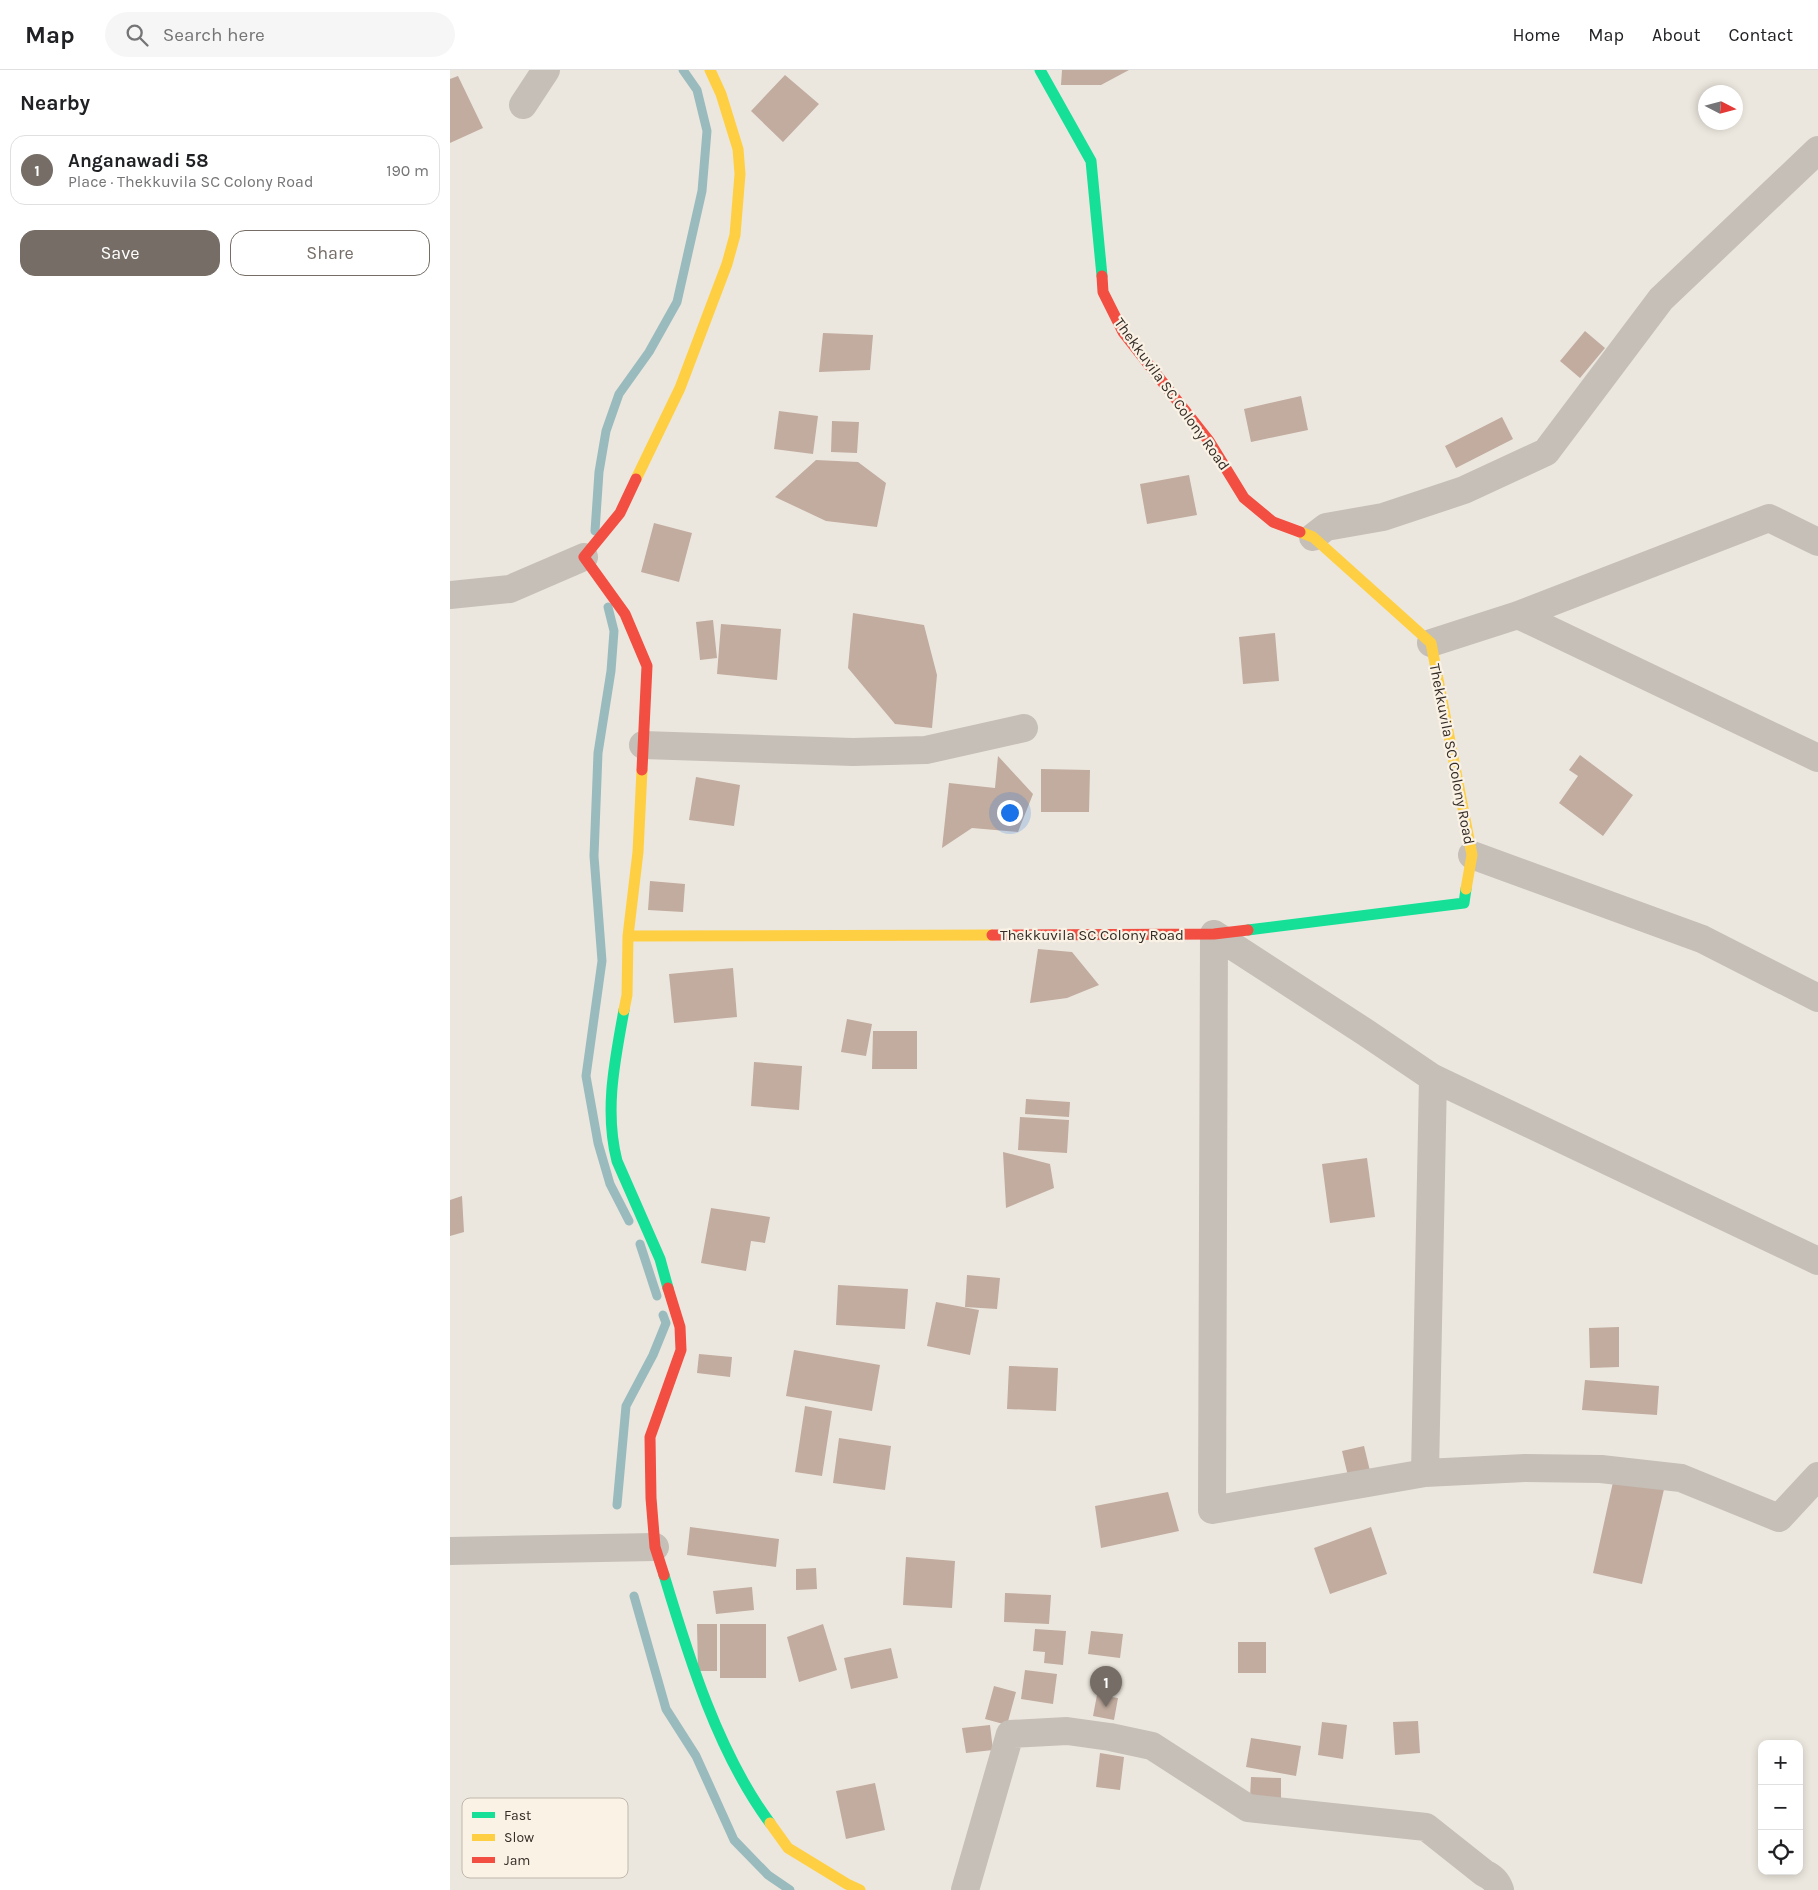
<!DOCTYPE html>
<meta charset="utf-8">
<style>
body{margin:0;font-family:Karla,sans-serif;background:#f6f6f6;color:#202124}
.controls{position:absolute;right:15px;bottom:15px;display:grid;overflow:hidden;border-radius:10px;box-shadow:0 2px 8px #0003}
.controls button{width:45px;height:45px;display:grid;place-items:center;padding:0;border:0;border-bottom:1px solid #e0e0e0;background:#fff;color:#202124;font:25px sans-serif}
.compass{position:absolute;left:1248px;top:15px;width:45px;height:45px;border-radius:50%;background:#fff;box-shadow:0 2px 8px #0003;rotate:96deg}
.you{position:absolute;left:559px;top:742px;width:18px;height:18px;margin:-12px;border:4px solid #fff;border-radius:50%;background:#1a73e8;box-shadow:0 0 0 8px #1a73e833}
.badge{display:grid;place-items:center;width:32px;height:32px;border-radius:50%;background:#756d66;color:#fff;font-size:16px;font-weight:700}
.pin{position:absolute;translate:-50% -41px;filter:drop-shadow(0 1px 2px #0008)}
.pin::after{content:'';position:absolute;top:26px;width:18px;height:15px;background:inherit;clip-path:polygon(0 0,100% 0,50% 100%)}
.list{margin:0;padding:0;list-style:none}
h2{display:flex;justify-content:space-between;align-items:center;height:65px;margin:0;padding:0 20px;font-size:21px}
h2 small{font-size:16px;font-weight:400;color:#757577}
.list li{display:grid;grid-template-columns:32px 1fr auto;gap:15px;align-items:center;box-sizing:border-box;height:70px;margin:0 10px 10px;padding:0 10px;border:1px solid #e0e0e0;border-radius:15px}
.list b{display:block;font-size:19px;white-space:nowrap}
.list p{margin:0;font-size:16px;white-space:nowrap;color:#757577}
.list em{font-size:16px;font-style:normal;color:#757577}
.actions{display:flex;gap:10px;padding:15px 20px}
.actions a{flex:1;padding:11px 0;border:1px solid #756d66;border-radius:15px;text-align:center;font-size:18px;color:#756d66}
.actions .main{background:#756d66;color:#fff}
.icon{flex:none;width:28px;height:28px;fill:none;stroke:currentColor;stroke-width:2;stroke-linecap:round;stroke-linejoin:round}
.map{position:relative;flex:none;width:1368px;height:1820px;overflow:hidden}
header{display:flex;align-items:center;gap:30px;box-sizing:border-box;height:70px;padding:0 25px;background:#fff;border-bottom:1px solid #e0e0e0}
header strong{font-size:24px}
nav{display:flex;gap:28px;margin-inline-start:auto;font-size:18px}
.search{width:350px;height:45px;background:#f6f6f6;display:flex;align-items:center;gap:12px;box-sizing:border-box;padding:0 18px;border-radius:28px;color:#757577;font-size:19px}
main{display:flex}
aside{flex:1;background:#fff}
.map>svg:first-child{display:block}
</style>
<header>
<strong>Map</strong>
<div class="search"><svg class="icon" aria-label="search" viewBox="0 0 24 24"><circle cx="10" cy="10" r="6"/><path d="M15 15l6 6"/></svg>Search here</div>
<nav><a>Home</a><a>Map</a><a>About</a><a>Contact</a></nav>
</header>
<main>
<aside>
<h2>Nearby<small></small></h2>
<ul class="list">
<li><span class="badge">1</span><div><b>Anganawadi 58</b><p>Place · Thekkuvila SC Colony Road</p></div><em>190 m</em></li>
</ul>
<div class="actions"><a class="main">Save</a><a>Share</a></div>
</aside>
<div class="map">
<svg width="1368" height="1820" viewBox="0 0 1368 1820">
<rect width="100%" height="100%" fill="#ece7de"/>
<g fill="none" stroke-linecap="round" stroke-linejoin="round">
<path stroke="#9abbbe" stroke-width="9" d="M 145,461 L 149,402 L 156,361 L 169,324 L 199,282 L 227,232 L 252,121 L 257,61 L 247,20 L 233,0
M 158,537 L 164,561 L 161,601 L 148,683 L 144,786 L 152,891 L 136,1006 L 148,1073 L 160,1114 L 179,1151
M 190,1174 L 207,1226
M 167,1435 L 176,1336 L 203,1285 L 216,1253 L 213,1245
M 184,1526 L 216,1639 L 246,1686 L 284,1770 L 318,1805 L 340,1820"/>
</g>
<path fill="#c1ac9f" d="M 612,0 L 679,0 L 651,15 L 611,15 Z
M 335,5 L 369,34 L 333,72 L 301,41 Z
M 8,6 L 33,58 L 0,73 L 0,9 Z
M 1135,261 L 1155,278 L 1130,308 L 1110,291 Z
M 373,263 L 423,265 L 420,300 L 369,302 Z
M 851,326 L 858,360 L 801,372 L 794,339 Z
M 329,341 L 368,346 L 363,384 L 324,379 Z
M 1052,347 L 1063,369 L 1006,398 L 995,376 Z
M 382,351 L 409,352 L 407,383 L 381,382 Z
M 366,390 L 408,392 L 436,413 L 427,457 L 376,451 L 325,427 Z
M 739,405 L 747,445 L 697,454 L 690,414 Z
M 204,453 L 242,463 L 229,512 L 191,502 Z
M 403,543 L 474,555 L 487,605 L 482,658 L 445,654 L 398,598 Z
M 263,550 L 267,588 L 250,590 L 246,552 Z
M 271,554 L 331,559 L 327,610 L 267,604 Z
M 825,563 L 829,611 L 793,614 L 789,567 Z
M 1130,685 L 1183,725 L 1153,766 L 1109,733 L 1128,706 L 1119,700 Z
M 548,686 L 583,724 L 568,762 L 522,758 L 492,778 L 499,713 L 545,718 Z
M 591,699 L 640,700 L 639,742 L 591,742 Z
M 246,707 L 290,715 L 284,756 L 239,750 Z
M 200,811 L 235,814 L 233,842 L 198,840 Z
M 588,879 L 622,882 L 649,915 L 617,928 L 580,933 Z
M 283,898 L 287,947 L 224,953 L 219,904 Z
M 397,949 L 422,954 L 416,986 L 391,982 Z
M 423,961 L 467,961 L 467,999 L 422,999 Z
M 304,992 L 352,996 L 349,1040 L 301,1036 Z
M 576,1029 L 620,1032 L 619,1047 L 575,1044 Z
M 570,1047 L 619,1050 L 617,1083 L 568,1080 Z
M 553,1082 L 600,1094 L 604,1118 L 556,1138 Z
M 917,1088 L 925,1147 L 880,1153 L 872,1094 Z
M 12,1126 L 14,1162 L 0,1166 L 0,1130 Z
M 261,1138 L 320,1147 L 315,1173 L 301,1171 L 296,1201 L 251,1193 Z
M 517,1205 L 550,1208 L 547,1239 L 515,1237 Z
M 388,1215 L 458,1219 L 455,1259 L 386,1255 Z
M 486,1232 L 529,1240 L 520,1285 L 477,1276 Z
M 1169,1257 L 1169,1297 L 1140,1298 L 1139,1258 Z
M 344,1280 L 430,1295 L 422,1341 L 336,1326 Z
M 249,1284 L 282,1287 L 280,1307 L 247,1303 Z
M 559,1296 L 608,1298 L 606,1341 L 557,1339 Z
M 1135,1310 L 1209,1316 L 1207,1345 L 1132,1340 Z
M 355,1336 L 382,1341 L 372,1406 L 345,1402 Z
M 389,1368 L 441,1376 L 435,1420 L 383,1413 Z
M 914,1376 L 920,1401 L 898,1406 L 892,1381 Z
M 1165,1403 L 1215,1415 L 1192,1514 L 1143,1503 Z
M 718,1422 L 729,1461 L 651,1478 L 645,1436 Z
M 240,1457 L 329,1469 L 326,1497 L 237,1485 Z
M 921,1457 L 937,1504 L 880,1524 L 864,1478 Z
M 456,1487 L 505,1491 L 502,1538 L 453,1535 Z
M 366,1498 L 367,1519 L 346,1520 L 346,1499 Z
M 302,1517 L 304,1540 L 266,1544 L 263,1521 Z
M 555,1523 L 601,1525 L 599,1554 L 554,1552 Z
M 247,1554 L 267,1554 L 267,1601 L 248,1601 Z
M 270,1554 L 316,1554 L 316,1608 L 270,1608 Z
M 373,1554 L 387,1600 L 349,1612 L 337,1567 Z
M 585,1559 L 616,1561 L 613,1595 L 594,1593 L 595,1582 L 583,1581 Z
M 641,1561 L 673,1564 L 670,1588 L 638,1584 Z
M 788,1572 L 816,1572 L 816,1603 L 788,1603 Z
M 441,1578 L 448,1608 L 401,1619 L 394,1588 Z
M 575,1600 L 607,1604 L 603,1634 L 571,1629 Z
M 544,1616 L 566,1622 L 557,1655 L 535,1649 Z
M 647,1625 L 668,1628 L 664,1650 L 643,1646 Z
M 968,1651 L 970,1683 L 945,1685 L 943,1652 Z
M 872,1652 L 897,1655 L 893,1689 L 868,1685 Z
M 540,1655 L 543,1680 L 516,1683 L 512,1658 Z
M 801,1668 L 851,1676 L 846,1706 L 796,1697 Z
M 650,1683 L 674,1687 L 670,1720 L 646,1717 Z
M 801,1707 L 831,1708 L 831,1729 L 800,1728 Z
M 425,1713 L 435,1760 L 396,1769 L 386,1721 Z"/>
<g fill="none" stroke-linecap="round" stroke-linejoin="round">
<path stroke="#c5bfb7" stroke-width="28" d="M 73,35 L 96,0
M 863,467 L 876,457 L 933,447 L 1014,420 L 1096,382 L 1211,229 L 1368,80
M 0,525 L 60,519 L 134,487
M 1068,545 L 1368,688
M 981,573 L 1068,545 L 1319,448 L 1368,472
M 193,675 L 403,682 L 476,680 L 574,658
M 1022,785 L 1252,869 L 1368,928
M 764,864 L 762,1440 L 975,1403 L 1075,1398 L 1151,1399 L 1231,1408 L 1329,1448 L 1368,1406
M 764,864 L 915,962 L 983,1008 L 1368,1191
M 975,1403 L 983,1008
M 0,1481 L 205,1477
M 515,1820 L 560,1664 L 617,1661 L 660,1667 L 702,1676 L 798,1738 L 976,1757 L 1034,1803 C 1042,1807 1047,1811 1050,1820"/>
<path stroke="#16e098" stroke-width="11" d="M 590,0 L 641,91 L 652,206
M 798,860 L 1014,833 L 1016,819
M 174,940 C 165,990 154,1040 167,1091 L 210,1189 L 218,1218
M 214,1505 C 239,1588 268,1683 320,1753"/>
<path stroke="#ffcf43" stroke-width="11" d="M 186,409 L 230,318 L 277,194 L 285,165 L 290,104 L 288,79 L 271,24 L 260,0
M 850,462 L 863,467 L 981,573 L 1022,785 L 1016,819
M 178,866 L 542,865
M 174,940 L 177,925 L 178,866 L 188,782 L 192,700
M 320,1753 L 338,1778 L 397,1814 L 410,1820"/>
<path stroke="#f24e42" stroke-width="11" d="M 652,206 L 653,222 L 673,262 L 759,371 L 794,428 L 823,452 L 850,462
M 186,409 L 170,443 L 134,487 L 175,544 L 197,596 L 192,700
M 542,865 L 764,864 L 798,860
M 214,1505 L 205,1477 L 201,1428 L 200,1367 L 231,1280 L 230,1257 L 218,1218"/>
</g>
<g text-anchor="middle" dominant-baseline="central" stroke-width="4.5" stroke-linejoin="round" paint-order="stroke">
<g font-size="15" fill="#352c26" stroke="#faf2e5">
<text transform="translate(722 324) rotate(54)">Thekkuvila SC Colony Road</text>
<text transform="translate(1002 684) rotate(79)">Thekkuvila SC Colony Road</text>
<text x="642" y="865">Thekkuvila SC Colony Road</text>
</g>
</g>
<rect x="12" y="1728" width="166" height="80" rx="8" fill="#faf2e5" stroke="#bfb7ac" stroke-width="1"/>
<rect x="22" y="1742" width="23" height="6" fill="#16e098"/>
<rect x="22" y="1764" width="23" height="7" fill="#ffcf43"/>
<rect x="22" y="1787" width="23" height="6" fill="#f24e42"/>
<g font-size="14" fill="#352c26">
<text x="54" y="1750">Fast</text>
<text x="54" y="1772">Slow</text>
<text x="54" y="1795">Jam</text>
</g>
</svg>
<div class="controls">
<button>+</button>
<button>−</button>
<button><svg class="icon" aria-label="locate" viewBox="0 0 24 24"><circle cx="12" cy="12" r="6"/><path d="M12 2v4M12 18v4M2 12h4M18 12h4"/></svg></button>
</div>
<svg class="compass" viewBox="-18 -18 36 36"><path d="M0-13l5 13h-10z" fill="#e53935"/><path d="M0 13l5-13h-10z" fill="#757577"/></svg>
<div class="you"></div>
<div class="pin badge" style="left:656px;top:1637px">1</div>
</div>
</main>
